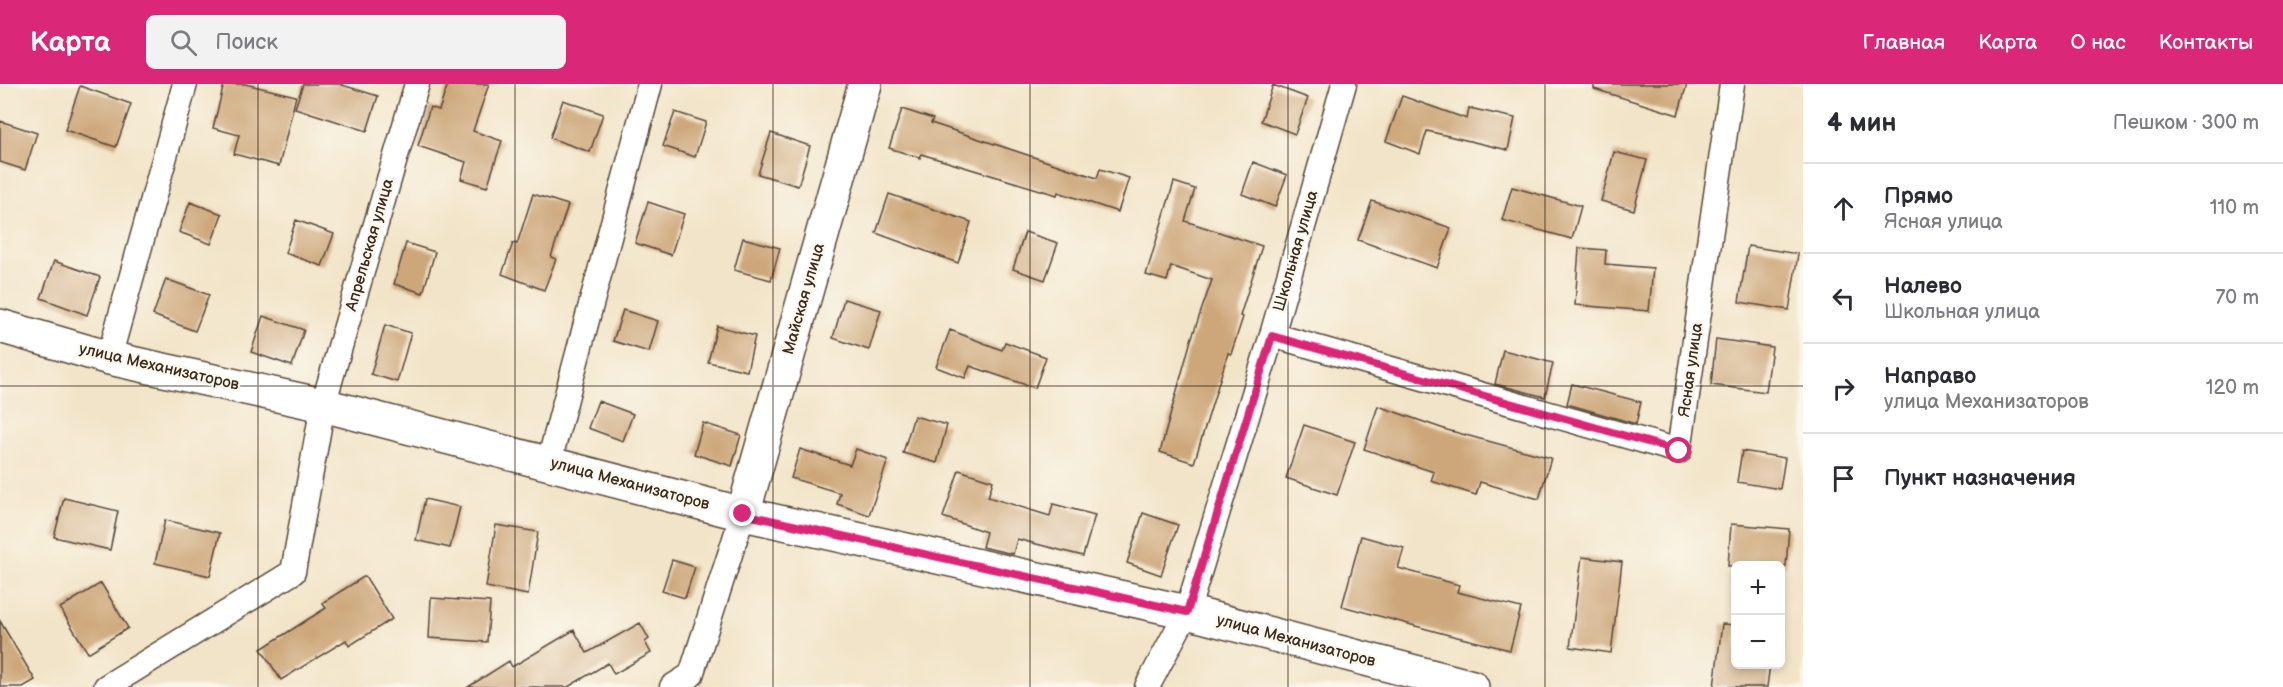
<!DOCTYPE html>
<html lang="ru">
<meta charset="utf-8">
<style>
body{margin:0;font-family:"Balsamiq Sans",sans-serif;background:#f2f2f3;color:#2b2b33}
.controls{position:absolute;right:18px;bottom:18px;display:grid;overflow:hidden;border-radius:9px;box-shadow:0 3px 9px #0003}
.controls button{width:54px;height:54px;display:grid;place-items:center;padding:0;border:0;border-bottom:2px solid #e1e1e2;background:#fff;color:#2b2b33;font:30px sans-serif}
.stop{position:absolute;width:18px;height:18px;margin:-14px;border:4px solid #db2777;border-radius:50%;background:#fff}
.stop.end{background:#db2777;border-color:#fff;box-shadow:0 2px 6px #0008}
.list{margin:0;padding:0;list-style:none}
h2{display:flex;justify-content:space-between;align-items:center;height:78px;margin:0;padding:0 24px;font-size:26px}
h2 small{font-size:20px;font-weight:400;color:#7c7c81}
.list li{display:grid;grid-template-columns:39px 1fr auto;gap:18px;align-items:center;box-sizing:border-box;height:90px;padding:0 24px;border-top:2px solid #e1e1e2}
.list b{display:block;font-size:22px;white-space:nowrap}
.list p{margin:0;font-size:20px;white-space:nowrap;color:#7c7c81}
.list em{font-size:20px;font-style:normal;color:#7c7c81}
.icon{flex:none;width:33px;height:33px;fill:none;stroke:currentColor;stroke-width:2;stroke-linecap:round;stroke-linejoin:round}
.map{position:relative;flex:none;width:1803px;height:603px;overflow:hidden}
header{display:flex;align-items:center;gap:36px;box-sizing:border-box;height:84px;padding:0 30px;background:#db2777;color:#fff}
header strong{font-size:28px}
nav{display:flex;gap:33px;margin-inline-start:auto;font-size:21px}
.search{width:420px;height:54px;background:#f2f2f3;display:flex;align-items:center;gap:15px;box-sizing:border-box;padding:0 21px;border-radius:9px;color:#7c7c81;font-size:22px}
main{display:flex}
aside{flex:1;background:#fff}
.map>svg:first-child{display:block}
</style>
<header>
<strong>Карта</strong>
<div class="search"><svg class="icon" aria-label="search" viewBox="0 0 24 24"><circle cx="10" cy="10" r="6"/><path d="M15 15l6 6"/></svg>Поиск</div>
<nav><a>Главная</a><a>Карта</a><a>О нас</a><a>Контакты</a></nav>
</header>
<main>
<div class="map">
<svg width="1803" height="603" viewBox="0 0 1803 603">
<rect width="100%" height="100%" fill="#fbf7ec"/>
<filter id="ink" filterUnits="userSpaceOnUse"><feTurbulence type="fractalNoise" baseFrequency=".0167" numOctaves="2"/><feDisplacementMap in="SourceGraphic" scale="12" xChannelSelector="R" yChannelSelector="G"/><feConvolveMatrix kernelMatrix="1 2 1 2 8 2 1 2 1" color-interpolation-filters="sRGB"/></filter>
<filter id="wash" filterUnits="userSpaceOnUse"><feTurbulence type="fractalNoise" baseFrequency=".008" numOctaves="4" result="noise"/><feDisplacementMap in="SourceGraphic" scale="24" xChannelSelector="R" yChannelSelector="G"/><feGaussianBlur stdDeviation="1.35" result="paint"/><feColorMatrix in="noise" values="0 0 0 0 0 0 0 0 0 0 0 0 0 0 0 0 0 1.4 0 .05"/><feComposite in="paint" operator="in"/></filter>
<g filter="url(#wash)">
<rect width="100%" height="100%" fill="#f2e4c8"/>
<g id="blocks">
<path fill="#cda77a" d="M 224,0 L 245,0 L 296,12 L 279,82 L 234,70 L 239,51 L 213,44 Z
M 303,0 L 339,0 L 378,12 L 367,47 L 295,24 Z
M 448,0 L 489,0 L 473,47 L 502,57 L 487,103 L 461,95 L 466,78 L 418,62 L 430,23 L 439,26 Z
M 1594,0 L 1687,0 L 1678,31 L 1594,5 Z
M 1273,1 L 1308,14 L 1295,50 L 1261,37 Z
M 80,2 L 131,20 L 116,63 L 65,46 Z
M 1402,12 L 1467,35 L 1469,24 L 1515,34 L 1508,66 L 1427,47 L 1420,70 L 1386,57 Z
M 563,16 L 603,30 L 590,68 L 550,54 Z
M 902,25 L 933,35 L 931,39 L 1097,94 L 1100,85 L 1129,94 L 1118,128 L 1058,108 L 1057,111 L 921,70 L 920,74 L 889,64 Z
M 675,28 L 706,38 L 695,73 L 663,62 Z
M 0,37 L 37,49 L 25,86 L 0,78 Z
M 771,49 L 810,62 L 798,102 L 758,90 Z
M 1614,68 L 1647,76 L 1634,126 L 1601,117 Z
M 1253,78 L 1287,91 L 1275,123 L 1242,110 Z
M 1174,98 L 1195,105 L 1185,137 L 1262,162 L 1240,232 L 1243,233 L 1231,270 L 1228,269 L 1194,379 L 1160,368 L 1191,256 L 1212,196 L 1171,182 L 1167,197 L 1146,191 Z
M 1512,103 L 1581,122 L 1572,155 L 1502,136 Z
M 533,110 L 568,121 L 551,173 L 556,175 L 544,206 L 502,190 L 513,159 L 517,160 Z
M 889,110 L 971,138 L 958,179 L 876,149 Z
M 1372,117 L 1451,144 L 1437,184 L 1358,156 Z
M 190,118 L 222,130 L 211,160 L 179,148 Z
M 648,118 L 684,130 L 671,171 L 635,159 Z
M 296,136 L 334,150 L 322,182 L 285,169 Z
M 1025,148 L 1058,159 L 1045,196 L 1013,185 Z
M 743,154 L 780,164 L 771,196 L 734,186 Z
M 406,159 L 435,168 L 423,209 L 394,200 Z
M 1748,162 L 1798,170 L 1789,226 L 1739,218 Z
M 1579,164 L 1606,166 L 1605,180 L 1653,184 L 1649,227 L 1575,221 Z
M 54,177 L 100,193 L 87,231 L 41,214 Z
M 166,195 L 209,211 L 195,247 L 153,231 Z
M 844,215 L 881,226 L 869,266 L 833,254 Z
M 623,226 L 658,237 L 649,268 L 613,257 Z
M 263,232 L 304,246 L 292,282 L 251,268 Z
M 385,241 L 411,249 L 397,298 L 371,290 Z
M 717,242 L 755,252 L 747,287 L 708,278 Z
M 950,246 L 1002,266 L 1005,258 L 1046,273 L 1035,304 L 970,282 L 965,294 L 936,283 Z
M 1716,255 L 1772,263 L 1766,308 L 1711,301 Z
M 1503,266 L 1553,279 L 1545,313 L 1495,300 Z
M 1572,300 L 1641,318 L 1636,340 L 1567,320 Z
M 598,317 L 633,330 L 623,357 L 588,344 Z
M 1378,322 L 1447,346 L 1551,374 L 1539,415 L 1480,398 L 1476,411 L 1431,397 L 1434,388 L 1364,365 Z
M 914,332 L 947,341 L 937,379 L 903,369 Z
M 703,339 L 741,351 L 732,382 L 694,370 Z
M 1304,341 L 1355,358 L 1337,411 L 1286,394 Z
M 800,365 L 850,381 L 856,365 L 888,376 L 869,431 L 837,420 L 840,409 L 791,394 Z
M 1742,367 L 1785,374 L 1780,405 L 1737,398 Z
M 959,386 L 993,397 L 988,413 L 1050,432 L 1053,420 L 1095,431 L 1083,472 L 1017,455 L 1013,470 L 982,463 L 986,448 L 943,433 Z
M 64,414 L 118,427 L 110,466 L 54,453 Z
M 425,415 L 460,423 L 450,464 L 416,456 Z
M 1143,429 L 1178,441 L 1161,491 L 1127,479 Z
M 165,436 L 220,449 L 210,492 L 155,479 Z
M 1731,440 L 1789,445 L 1786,482 L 1728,482 Z
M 496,441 L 538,448 L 528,511 L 486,503 Z
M 1361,452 L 1404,464 L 1398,484 L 1459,501 L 1457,508 L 1521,524 L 1510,566 L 1445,550 L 1342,522 Z
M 1582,473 L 1622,478 L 1611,569 L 1570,563 Z
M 672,476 L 695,483 L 685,514 L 662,507 Z
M 365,492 L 392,535 L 349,562 L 346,556 L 281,596 L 261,565 L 326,524 L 322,519 Z
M 101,499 L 128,544 L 88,569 L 60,524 Z
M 431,514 L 490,518 L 487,558 L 429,554 Z
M 0,537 L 35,596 L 23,603 L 0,603 Z
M 640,539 L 649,555 L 645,558 L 651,569 L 614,590 L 608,579 L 568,603 L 468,603 L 509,577 L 512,583 L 574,546 L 587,569 Z
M 1722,540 L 1736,541 L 1736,580 L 1770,580 L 1767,603 L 1714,603 Z"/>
</g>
</g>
<g filter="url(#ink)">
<use href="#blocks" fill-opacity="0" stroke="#564638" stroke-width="1.5"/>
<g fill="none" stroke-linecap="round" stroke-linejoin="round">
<defs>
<path id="street" d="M 1272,251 L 1679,367 L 1732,0
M 109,274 L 185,0
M 549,378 L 650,0
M 106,603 L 293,488 L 323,321 L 417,0
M 672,603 L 691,591 L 743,430
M 1147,603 L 1187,528 L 1272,251 L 1344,0"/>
<path id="secondary" d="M 0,242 L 109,274 L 323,321 L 743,430 L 1187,528 L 1472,603
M 743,430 L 865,0"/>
</defs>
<use href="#street" stroke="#564638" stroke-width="27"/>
<use href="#secondary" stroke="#564638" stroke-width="36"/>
<use href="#street" stroke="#fff" stroke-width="24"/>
<use href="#secondary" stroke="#fff" stroke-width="33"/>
</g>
</g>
<g fill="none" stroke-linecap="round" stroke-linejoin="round" filter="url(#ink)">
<path stroke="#db2777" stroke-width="8" d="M 743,430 L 1187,528 L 1272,252 L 1679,367"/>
</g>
<path fill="none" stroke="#3b2a1e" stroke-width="1.5" stroke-opacity="0.55" d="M 258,0 L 258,603M 515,0 L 515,603M 773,0 L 773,603M 1030,0 L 1030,603M 1288,0 L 1288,603M 1545,0 L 1545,603M 0,302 L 1803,302"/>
<g text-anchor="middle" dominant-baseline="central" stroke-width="4.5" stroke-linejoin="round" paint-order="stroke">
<g font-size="16" fill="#3b2a1e" stroke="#fbf7ec">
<text transform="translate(370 161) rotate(-74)">Апрельская улица</text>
<text transform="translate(1296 167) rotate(-74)">Школьная улица</text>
<text transform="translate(804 215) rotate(-74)">Майская улица</text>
<text transform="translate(159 283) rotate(13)">улица Механизаторов</text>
<text transform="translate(1691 286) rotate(-82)">Ясная улица</text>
<text transform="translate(630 400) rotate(15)">улица Механизаторов</text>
<text transform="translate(1296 557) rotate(15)">улица Механизаторов</text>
</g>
</g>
</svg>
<div class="controls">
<button>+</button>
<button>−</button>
</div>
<div class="stop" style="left:1679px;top:367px"></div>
<div class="stop end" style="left:743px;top:430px"></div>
</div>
<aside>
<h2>4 мин<small>Пешком · 300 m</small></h2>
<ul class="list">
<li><svg class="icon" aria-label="ahead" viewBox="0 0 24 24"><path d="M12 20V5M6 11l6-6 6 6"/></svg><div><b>Прямо</b><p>Ясная улица</p></div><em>110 m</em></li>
<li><svg class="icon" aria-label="left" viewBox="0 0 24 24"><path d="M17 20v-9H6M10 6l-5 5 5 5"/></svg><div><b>Налево</b><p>Школьная улица</p></div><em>70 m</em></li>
<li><svg class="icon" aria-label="right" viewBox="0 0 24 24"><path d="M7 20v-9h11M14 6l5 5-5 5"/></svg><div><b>Направо</b><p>улица Механизаторов</p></div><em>120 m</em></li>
<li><svg class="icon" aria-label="arrive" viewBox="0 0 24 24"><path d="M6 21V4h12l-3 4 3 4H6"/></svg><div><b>Пункт назначения</b></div></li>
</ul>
</aside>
</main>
